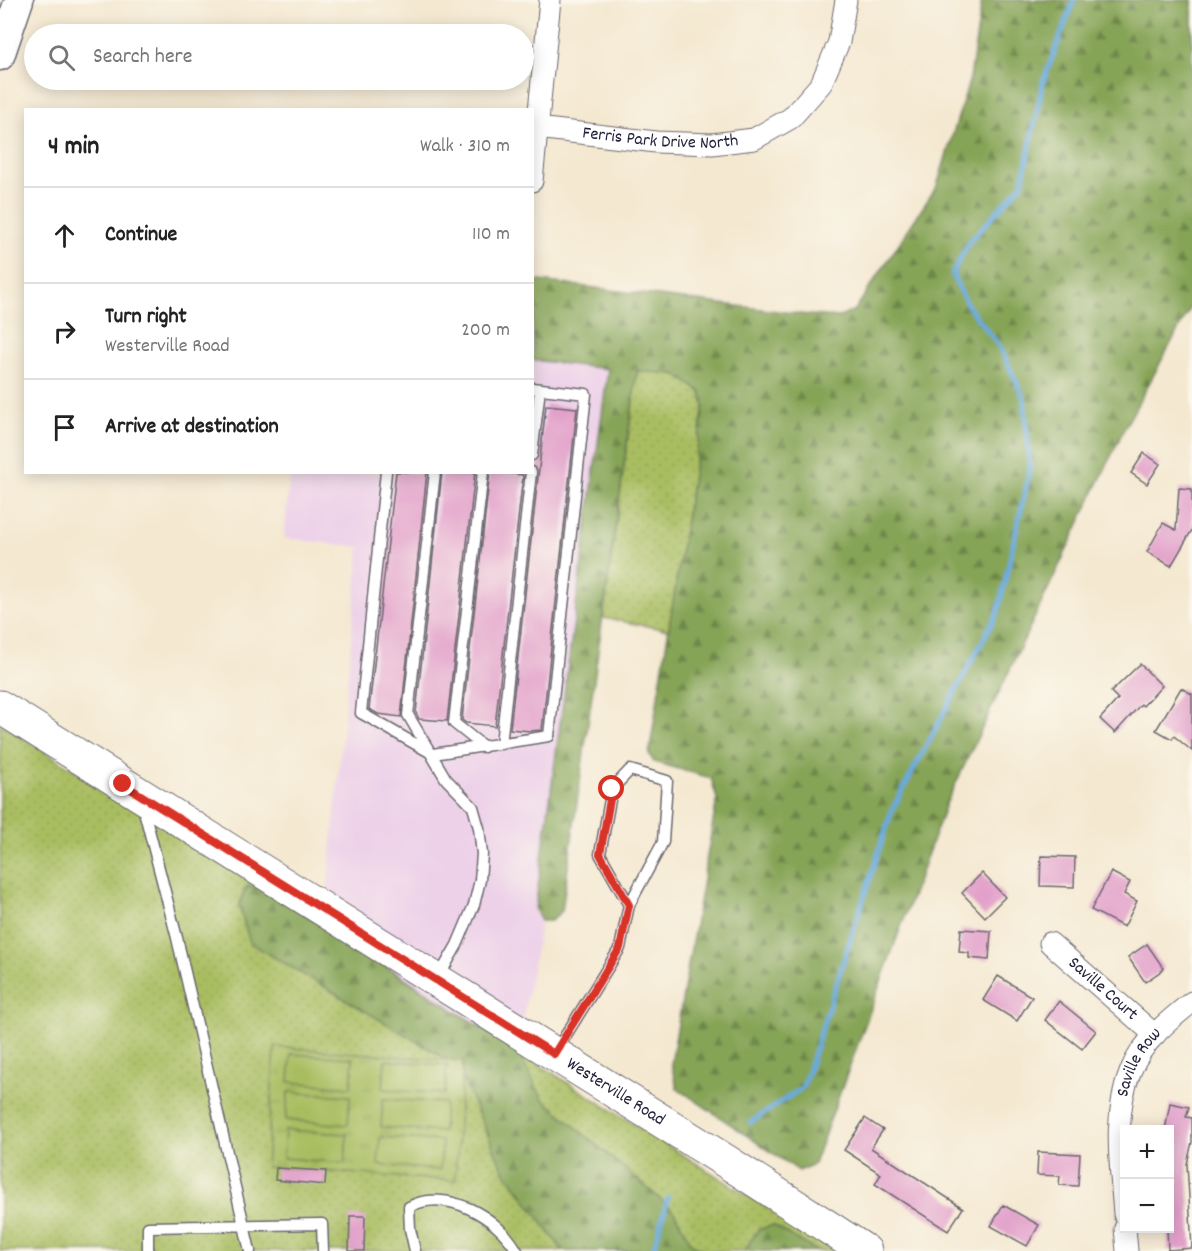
<!DOCTYPE html>
<meta charset="utf-8">
<style>
body{margin:0;font-family:Dekko,sans-serif;background:#f6f6f6;color:#222}
.controls{position:absolute;right:18px;bottom:18px;display:grid;overflow:hidden;border-radius:0px;box-shadow:0 3px 15px #0003}
.controls button{width:54px;height:54px;display:grid;place-items:center;padding:0;border:0;border-bottom:2px solid #e0e0e0;background:#fff;color:#222;font:30px sans-serif}
.stop{position:absolute;width:18px;height:18px;margin:-14px;border:4px solid #d93025;border-radius:50%;background:#fff}
.stop.end{background:#d93025;border-color:#fff;box-shadow:0 2px 6px #0008}
.list{margin:0;padding:0;list-style:none}
h2{display:flex;justify-content:space-between;align-items:center;height:78px;margin:0;padding:0 24px;font-size:26px}
h2 small{font-size:20px;font-weight:400;color:#767676}
.list li{display:grid;grid-template-columns:39px 1fr auto;gap:18px;align-items:center;box-sizing:border-box;height:96px;padding:0 24px;border-top:2px solid #e0e0e0}
.list b{display:block;font-size:22px;white-space:nowrap}
.list p{margin:0;font-size:20px;white-space:nowrap;color:#767676}
.list em{font-size:20px;font-style:normal;color:#767676}
.icon{flex:none;width:33px;height:33px;fill:none;stroke:currentColor;stroke-width:2;stroke-linecap:round;stroke-linejoin:round}
.map{position:relative;flex:none;width:1192px;height:1251px;overflow:hidden}
.search{position:absolute;background:#fff;box-shadow:0 3px 15px #0003;left:24px;top:24px;width:510px;height:66px;display:flex;align-items:center;gap:15px;box-sizing:border-box;padding:0 21px;border-radius:33px;color:#767676;font-size:22px}
.panel{position:absolute;background:#fff;box-shadow:0 3px 15px #0003;left:24px;top:108px;width:510px;height:366px;border-radius:0px}
.map>svg:first-child{display:block}
</style>
<div class="map">
<svg width="1192" height="1251" viewBox="0 0 1192 1251">
<defs>
<pattern id="grass-dots" width="8" height="8" patternUnits="userSpaceOnUse" patternTransform="scale(1.5)"><rect width="8" height="8" fill="#a9bd61"/><path d="M2 2h.1M6 6h.1" fill="none" stroke="#91a255" stroke-width="1.8" stroke-linecap="round"/></pattern>
<pattern id="forest-firs" width="22" height="20" patternUnits="userSpaceOnUse" patternTransform="scale(1.5)"><rect width="22" height="20" fill="#86a457"/><path d="M5 1l3.5 6h-7zM16 11l3.5 6h-7z" fill="#6d8549"/></pattern>
<pattern id="park-tufts" width="24" height="20" patternUnits="userSpaceOnUse" patternTransform="scale(1.5)"><rect width="24" height="20" fill="#a9bd61"/><path d="M3 7l-1-3M5 7V3M7 7l1-3M15 17l-1-3M17 17v-4M19 17l1-3" fill="none" stroke="#91a255"/></pattern>
</defs>
<rect width="100%" height="100%" fill="#fbf7ec"/>
<filter id="ink" filterUnits="userSpaceOnUse"><feTurbulence type="fractalNoise" baseFrequency=".0167" numOctaves="2"/><feDisplacementMap in="SourceGraphic" scale="12" xChannelSelector="R" yChannelSelector="G"/><feConvolveMatrix kernelMatrix="1 2 1 2 8 2 1 2 1" color-interpolation-filters="sRGB"/></filter>
<filter id="wash" filterUnits="userSpaceOnUse"><feTurbulence type="fractalNoise" baseFrequency=".008" numOctaves="4" result="noise"/><feDisplacementMap in="SourceGraphic" scale="24" xChannelSelector="R" yChannelSelector="G"/><feGaussianBlur stdDeviation="1.35" result="paint"/><feColorMatrix in="noise" values="0 0 0 0 0 0 0 0 0 0 0 0 0 0 0 0 0 1.4 0 .05"/><feComposite in="paint" operator="in"/></filter>
<g filter="url(#wash)">
<rect width="100%" height="100%" fill="#f4e8d0"/>
<path fill="#edd1e9" d="M 533,360 L 608,369 L 535,909 L 541,921 L 517,1051 L 324,925 L 360,547 L 284,538 L 290,473 L 532,472 Z"/>
<path fill="url(#grass-dots)" stroke="#66704e" stroke-width="1.5" d="M 637,371 L 675,374 L 701,392 L 704,406 L 669,630 L 603,618 Z
M 0,724 L 324,925 L 517,1051 L 833,1249 L 831,1251 L 0,1251 Z"/>
<path fill="url(#forest-firs)" stroke="#546349" stroke-width="1.5" d="M 982,0 L 1192,0 L 1192,305 L 1124,429 L 946,804 L 814,1164 L 799,1171 L 677,1088 L 671,1064 L 717,799 L 711,778 L 654,762 L 649,754 L 704,406 L 701,392 L 675,374 L 637,371 L 562,911 L 551,921 L 541,921 L 535,909 L 608,369 L 533,360 L 533,280 L 809,315 L 840,317 L 855,310 L 937,186 L 970,78 Z
M 261,886 L 517,1051 L 543,1099 L 673,1210 L 692,1244 L 705,1251 L 563,1251 L 503,1169 L 462,1077 L 463,1061 L 448,1060 L 250,943 L 239,906 L 246,887 Z
M 773,1225 L 817,1251 L 744,1251 L 758,1230 Z"/>
<path fill="url(#park-tufts)" stroke="#66704e" stroke-width="1.5" d="M 275,1047 L 463,1061 L 455,1181 L 266,1167 Z"/>
<path fill="#a9bd61" stroke="#66704e" stroke-width="1.5" d="M 291,1054 L 353,1058 L 351,1087 L 289,1082 Z
M 385,1060 L 447,1065 L 445,1094 L 383,1089 Z
M 288,1092 L 350,1096 L 348,1125 L 286,1120 Z
M 383,1099 L 445,1103 L 443,1132 L 381,1127 Z
M 285,1130 L 347,1134 L 345,1163 L 283,1158 Z
M 380,1137 L 442,1141 L 440,1170 L 378,1165 Z"/>
<g fill="none" stroke-linecap="round" stroke-linejoin="round">
<path stroke="#69aadd" stroke-width="5" d="M 751,1122 L 803,1087 L 892,810 L 998,612 L 1030,469 L 1024,398 L 1000,347 L 968,306 L 952,274 L 969,242 L 1022,184 L 1043,82 L 1074,0
M 653,1251 L 668,1198"/>
</g>
<g id="blocks">
<path fill="#e2a0ca" d="M 546,405 L 577,408 L 542,730 L 530,731 L 510,729 Z
M 1144,453 L 1160,464 L 1147,484 L 1131,473 Z
M 396,472 L 427,472 L 401,717 L 378,714 L 369,709 Z
M 442,472 L 475,472 L 447,721 L 419,719 L 416,713 Z
M 490,472 L 523,475 L 495,726 L 466,723 L 462,720 Z
M 1179,488 L 1192,489 L 1192,530 L 1171,566 L 1147,552 L 1163,523 L 1176,530 Z
M 1140,664 L 1162,686 L 1143,706 L 1141,704 L 1115,733 L 1100,719 L 1118,699 L 1111,692 Z
M 1181,688 L 1192,694 L 1192,751 L 1174,736 L 1172,739 L 1156,730 Z
M 1041,856 L 1075,857 L 1074,887 L 1040,886 Z
M 1111,872 L 1130,882 L 1124,894 L 1137,901 L 1124,927 L 1091,910 Z
M 982,873 L 1005,897 L 985,917 L 962,893 Z
M 961,929 L 991,931 L 989,960 L 969,958 L 969,953 L 959,952 Z
M 1147,944 L 1164,969 L 1145,982 L 1128,957 Z
M 998,976 L 1032,997 L 1017,1021 L 983,1000 Z
M 1059,1001 L 1096,1031 L 1082,1049 L 1045,1020 Z
M 1170,1103 L 1189,1107 L 1186,1117 L 1192,1118 L 1192,1142 L 1187,1164 L 1192,1248 L 1168,1250 L 1167,1228 L 1170,1228 L 1170,1130 L 1165,1130 Z
M 865,1118 L 883,1130 L 871,1148 L 963,1208 L 948,1231 L 875,1184 L 881,1174 L 844,1150 Z
M 1038,1152 L 1080,1154 L 1078,1186 L 1059,1185 L 1060,1176 L 1037,1175 Z
M 276,1168 L 326,1171 L 325,1185 L 275,1180 Z
M 1003,1205 L 1039,1225 L 1027,1246 L 991,1226 Z
M 350,1216 L 365,1216 L 364,1251 L 349,1251 Z"/>
</g>
</g>
<g filter="url(#ink)">
<use href="#blocks" fill-opacity="0" stroke="#6c676f" stroke-width="1.5"/>
<g fill="none" stroke-linecap="round" stroke-linejoin="round">
<defs>
<path id="service" d="M 532,455 L 540,389
M 386,472 L 361,713 L 433,754 L 549,736 L 586,394 L 532,388
M 435,472 L 408,715 L 446,779 L 473,807 L 479,828 L 482,854 L 480,880 L 474,905 L 457,945 L 438,978
M 483,472 L 454,723 L 484,747
M 501,744 L 531,472
M 142,803 L 177,938 L 250,1251
M 556,1051 L 620,948 L 629,905 L 663,842 L 667,781 L 630,770 L 612,789 L 600,854 L 629,905
M 148,1251 L 148,1227 L 322,1224 L 323,1251
M 415,1251 L 410,1229 L 409,1207 C 446,1187 498,1217 517,1251"/>
<g id="minor">
<path id="s1" d="M 537,128 L 656,142 L 712,144 L 754,139 L 791,118 L 821,84 L 839,42 L 846,0"/>
<path d="M 532,181 L 550,0"/>
<path id="s2" d="M 1050,943 L 1155,1035"/>
<path id="s3" d="M 1124,1214 C 1121,1168 1112,1115 1131,1070 C 1142,1042 1169,1020 1192,1002"/>
<path d="M 1125,1228 L 1127,1251"/>
</g>
<path id="secondary" d="M 0,56 L 19,0"/>
<g id="primary">
<path id="s4" d="M 0,707 L 724,1160 L 865,1251"/>
</g>
</defs>
<use href="#service" stroke="#6c676f" stroke-width="13"/>
<use href="#minor" stroke="#6c676f" stroke-width="23"/>
<use href="#secondary" stroke="#6c676f" stroke-width="31"/>
<use href="#primary" stroke="#6c676f" stroke-width="35"/>
<use href="#service" stroke="#fff" stroke-width="10"/>
<use href="#minor" stroke="#fff" stroke-width="21"/>
<use href="#secondary" stroke="#fff" stroke-width="28"/>
<use href="#primary" stroke="#fff" stroke-width="33"/>
</g>
</g>
<g fill="none" stroke-linecap="round" stroke-linejoin="round" filter="url(#ink)">
<path stroke="#d93025" stroke-width="8" d="M 123,784 L 554,1054 L 620,948 L 629,905 L 600,854 L 612,789"/>
</g>
<g text-anchor="middle" dominant-baseline="central" stroke-width="6" stroke-linejoin="round" paint-order="stroke">
<g font-size="18" fill="#22223b" stroke="#fbf7ec">
<text stroke="none"><textPath href="#s1" startOffset="124">Ferris Park Drive North</textPath></text>
<text stroke="none"><textPath href="#s2" startOffset="70">Saville Court</textPath></text>
<text stroke="none"><textPath href="#s3" startOffset="156">Saville Row</textPath></text>
<text stroke="none"><textPath href="#s4" startOffset="726">Westerville Road</textPath></text>
</g>
</g>
</svg>
<div class="controls">
<button>+</button>
<button>−</button>
</div>
<div class="stop" style="left:612px;top:789px"></div>
<div class="stop end" style="left:123px;top:784px"></div>
<div class="search"><svg class="icon" aria-label="search" viewBox="0 0 24 24"><circle cx="10" cy="10" r="6"/><path d="M15 15l6 6"/></svg>Search here</div>
<section class="panel">
<h2>4 min<small>Walk · 310 m</small></h2>
<ul class="list">
<li><svg class="icon" aria-label="ahead" viewBox="0 0 24 24"><path d="M12 20V5M6 11l6-6 6 6"/></svg><div><b>Continue</b></div><em>110 m</em></li>
<li><svg class="icon" aria-label="right" viewBox="0 0 24 24"><path d="M7 20v-9h11M14 6l5 5-5 5"/></svg><div><b>Turn right</b><p>Westerville Road</p></div><em>200 m</em></li>
<li><svg class="icon" aria-label="arrive" viewBox="0 0 24 24"><path d="M6 21V4h12l-3 4 3 4H6"/></svg><div><b>Arrive at destination</b></div></li>
</ul>
</section>
</div>
